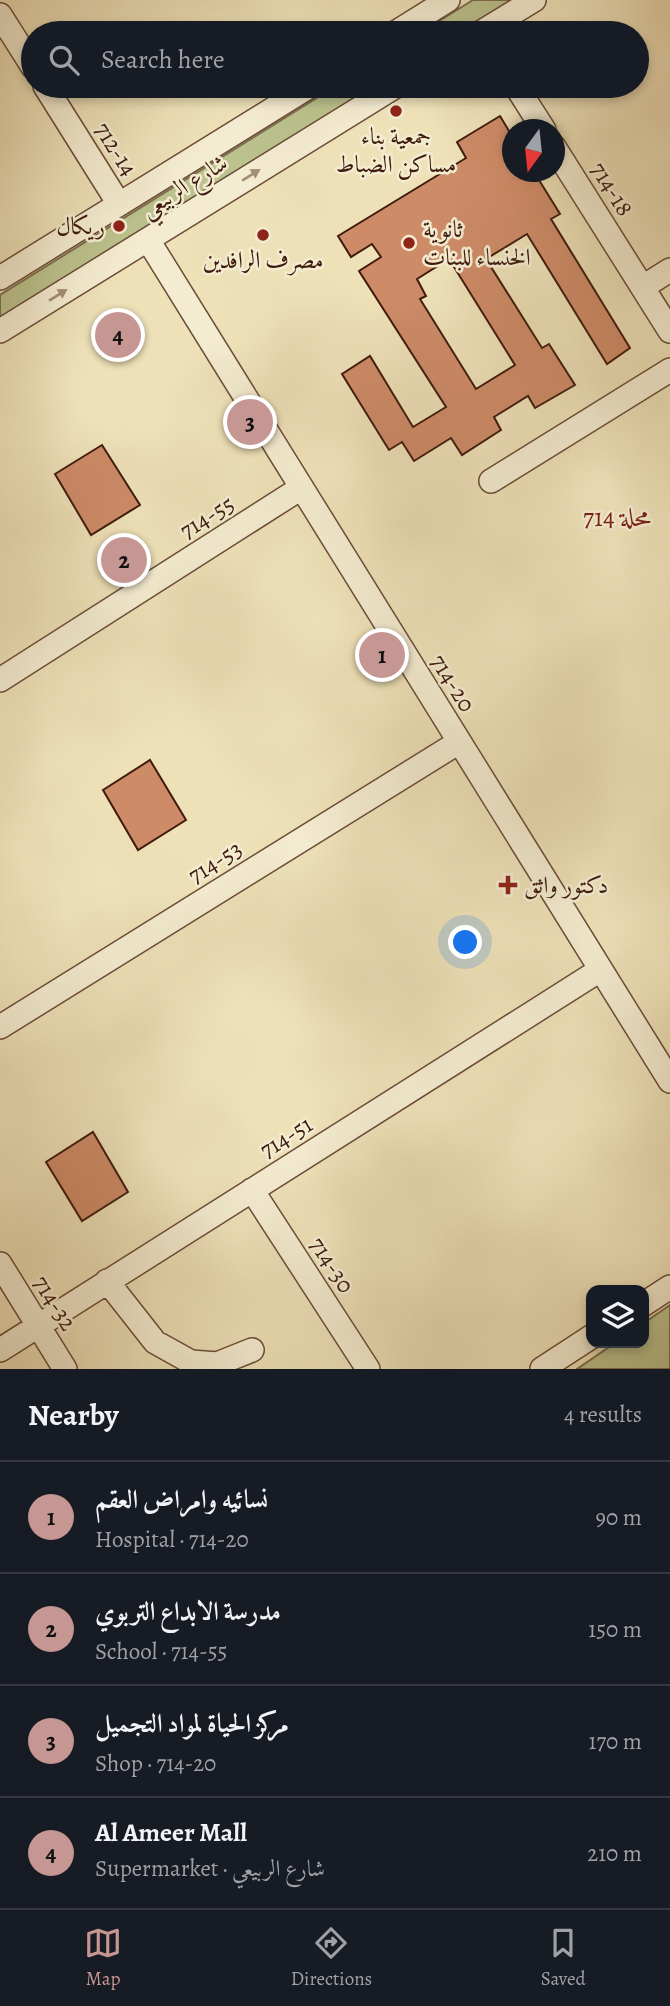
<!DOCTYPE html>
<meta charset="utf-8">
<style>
body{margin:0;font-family:Alegreya,Amiri,serif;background:#242831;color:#f1f3f6}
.controls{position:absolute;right:21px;bottom:21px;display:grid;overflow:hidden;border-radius:14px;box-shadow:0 4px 10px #0003}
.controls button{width:63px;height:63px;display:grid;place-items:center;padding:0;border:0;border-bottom:2px solid #363941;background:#171b24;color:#f1f3f6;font:35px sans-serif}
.compass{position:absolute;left:502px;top:119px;width:63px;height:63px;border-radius:50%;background:#171b24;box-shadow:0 4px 10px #0003;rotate:195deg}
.you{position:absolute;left:466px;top:943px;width:24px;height:24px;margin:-18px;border:5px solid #fff;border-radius:50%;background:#1a73e8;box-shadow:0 0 0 10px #1a73e833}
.badge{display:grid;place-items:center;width:46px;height:46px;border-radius:50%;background:#c59692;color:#111;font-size:23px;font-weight:700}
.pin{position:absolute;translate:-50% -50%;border:4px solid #fff;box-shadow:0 2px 7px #0006}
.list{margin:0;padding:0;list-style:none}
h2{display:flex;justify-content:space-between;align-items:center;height:91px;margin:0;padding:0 28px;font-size:30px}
h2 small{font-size:23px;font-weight:400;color:#9ea1a6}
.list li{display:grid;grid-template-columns:46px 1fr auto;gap:21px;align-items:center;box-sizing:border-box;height:112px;padding:0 28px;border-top:2px solid #363941}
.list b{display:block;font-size:26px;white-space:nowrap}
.list p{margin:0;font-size:23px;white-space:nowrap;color:#9ea1a6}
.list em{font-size:23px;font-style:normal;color:#9ea1a6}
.icon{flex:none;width:38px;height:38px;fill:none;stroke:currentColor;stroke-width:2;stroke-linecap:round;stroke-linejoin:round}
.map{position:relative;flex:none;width:670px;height:1369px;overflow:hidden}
.search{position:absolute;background:#171b24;box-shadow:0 4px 10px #0003;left:21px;right:21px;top:21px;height:77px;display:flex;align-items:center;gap:18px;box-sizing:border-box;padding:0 24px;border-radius:38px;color:#9ea1a6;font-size:26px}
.sheet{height:539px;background:#171b24}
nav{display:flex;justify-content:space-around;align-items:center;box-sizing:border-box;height:98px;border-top:2px solid #363941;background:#171b24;font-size:19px;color:#9ea1a6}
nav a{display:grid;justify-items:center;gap:4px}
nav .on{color:#c59692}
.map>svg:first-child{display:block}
</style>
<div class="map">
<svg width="670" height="1369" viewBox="0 0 670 1369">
<rect width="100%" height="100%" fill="#eee1b8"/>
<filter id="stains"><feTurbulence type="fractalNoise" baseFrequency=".00286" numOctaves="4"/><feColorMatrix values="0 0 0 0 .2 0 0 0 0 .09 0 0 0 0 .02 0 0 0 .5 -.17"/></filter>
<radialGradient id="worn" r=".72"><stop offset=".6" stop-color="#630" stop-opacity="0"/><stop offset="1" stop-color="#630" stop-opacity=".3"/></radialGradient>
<path fill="#bbc28d" stroke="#7d6e4e" stroke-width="2" d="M 473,0 L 515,0 L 462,33 L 420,33 Z
M 336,86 L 377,86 L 0,319 L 0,295 Z
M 670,1305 L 670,1369 L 577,1369 L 615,1343 L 644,1343 L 644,1323 Z"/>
<path fill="#cd8b67" stroke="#3f1b0e" stroke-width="2" fill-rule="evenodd" d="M 500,116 L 512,136 L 512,172 L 534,172 L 560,214 L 551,219 L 630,348 L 607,364 L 527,234 L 486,259 L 542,348 L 549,344 L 575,385 L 535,408 L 528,396 L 494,417 L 501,430 L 462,455 L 451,438 L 414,461 L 402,442 L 389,450 L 342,374 L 370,356 L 413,427 L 446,407 L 359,271 L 381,257 L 372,244 L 351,257 L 338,236 L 466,158 L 457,142 ZM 449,259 L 515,365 L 476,389 L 420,299 L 426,296 L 417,279 Z
M 102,445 L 140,505 L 91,535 L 55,474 Z
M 150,760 L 186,820 L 138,850 L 103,790 Z
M 93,1132 L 128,1192 L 82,1221 L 46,1162 Z"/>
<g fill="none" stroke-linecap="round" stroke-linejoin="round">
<defs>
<path id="minor" d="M 0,15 L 33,67
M 395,33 L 448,0
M 480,33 L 534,0
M 45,86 L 119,204
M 516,86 L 544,130
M 554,147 L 670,331
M 148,240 L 670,1081
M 0,278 L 310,86
M 643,287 L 670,270
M 0,331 L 396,86
M 491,481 L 670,370
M 0,680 L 301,488
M 0,1027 L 459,742
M 252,1190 L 368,1369
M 0,1264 L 65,1369
M 107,1281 L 155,1342 L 191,1362 L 217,1364 L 252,1350
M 644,1304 L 670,1287
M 0,1350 L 600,970
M 542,1369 L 591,1337"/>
</defs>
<use href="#minor" stroke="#6b4c38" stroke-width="26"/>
<use href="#minor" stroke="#f4ecd1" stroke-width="23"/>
</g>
<defs><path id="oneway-solid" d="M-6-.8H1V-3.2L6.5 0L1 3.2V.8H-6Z" transform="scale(1.75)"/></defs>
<g fill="#a38e79">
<use href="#oneway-solid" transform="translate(251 175) rotate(-32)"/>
<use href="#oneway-solid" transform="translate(58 295) rotate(-32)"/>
</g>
<g fill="#8f2418" stroke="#f4ecd1" stroke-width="2.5">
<circle cx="396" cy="111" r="7"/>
<circle cx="119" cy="226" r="7"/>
<circle cx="263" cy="235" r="7"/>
<circle cx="409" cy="243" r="7"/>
<path d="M504.5 874.5h7v7h7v7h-7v7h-7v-7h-7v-7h7z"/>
</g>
<g text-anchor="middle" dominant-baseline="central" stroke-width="5" stroke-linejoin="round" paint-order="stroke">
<g font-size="24" fill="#3f1b0e" stroke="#f4ecd1">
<text x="396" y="136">جمعية بناء<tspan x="396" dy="28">مساكن الضباط</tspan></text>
<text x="105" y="226" text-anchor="end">ريكال</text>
<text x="423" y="229" text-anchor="start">ثانوية<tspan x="423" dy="28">الخنساء للبنات</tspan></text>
<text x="263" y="260">مصرف الرافدين</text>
<text x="524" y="885" text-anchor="start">دكتور واثق</text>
</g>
<g font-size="24" fill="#3f1b0e" stroke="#f4ecd1">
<text transform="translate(116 149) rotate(58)">712-14</text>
<text transform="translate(184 186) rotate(-32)">شارع الربيعي</text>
<text transform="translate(612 189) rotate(58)">714-18</text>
<text transform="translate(207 517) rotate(-32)">714-55</text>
<text transform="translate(453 683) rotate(58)">714-20</text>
<text transform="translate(215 862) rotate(-32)">714-53</text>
<text transform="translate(286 1137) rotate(-32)">714-51</text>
<text transform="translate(332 1265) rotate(57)">714-30</text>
<text transform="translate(55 1303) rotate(58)">714-32</text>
</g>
<g font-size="26" fill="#7a1f14" stroke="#f4ecd1">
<text x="617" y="517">محلة 714</text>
</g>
</g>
<rect width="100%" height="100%" filter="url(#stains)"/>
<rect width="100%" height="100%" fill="url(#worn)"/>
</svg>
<div class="controls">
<button><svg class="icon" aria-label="layers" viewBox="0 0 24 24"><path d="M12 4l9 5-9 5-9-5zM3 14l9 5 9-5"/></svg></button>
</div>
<svg class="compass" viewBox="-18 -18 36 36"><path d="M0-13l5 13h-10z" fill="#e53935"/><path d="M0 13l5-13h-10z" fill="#9ea1a6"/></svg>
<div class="you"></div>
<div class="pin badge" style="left:382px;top:655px">1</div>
<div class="pin badge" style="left:124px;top:560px">2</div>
<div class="pin badge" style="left:250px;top:422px">3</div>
<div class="pin badge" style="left:118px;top:335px">4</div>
<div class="search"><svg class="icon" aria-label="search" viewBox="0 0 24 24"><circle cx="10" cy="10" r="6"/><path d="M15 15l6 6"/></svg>Search here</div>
</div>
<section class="sheet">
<h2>Nearby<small>4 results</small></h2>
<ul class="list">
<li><span class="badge">1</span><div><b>نسائيه وامراض العقم</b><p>Hospital · 714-20</p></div><em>90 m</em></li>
<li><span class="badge">2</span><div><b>مدرسة الابداع التربوي</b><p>School · 714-55</p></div><em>150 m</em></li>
<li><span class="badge">3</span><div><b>مركز الحياة لمواد التجميل</b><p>Shop · 714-20</p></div><em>170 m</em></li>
<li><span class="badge">4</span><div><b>Al Ameer Mall</b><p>Supermarket · شارع الربيعي</p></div><em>210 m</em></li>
</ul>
</section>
<nav>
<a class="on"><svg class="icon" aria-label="map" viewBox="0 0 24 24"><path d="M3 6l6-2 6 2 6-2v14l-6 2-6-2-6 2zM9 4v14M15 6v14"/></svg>Map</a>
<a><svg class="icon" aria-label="directions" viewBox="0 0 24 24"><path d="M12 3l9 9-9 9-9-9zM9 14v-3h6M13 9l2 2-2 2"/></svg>Directions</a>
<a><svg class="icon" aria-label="saved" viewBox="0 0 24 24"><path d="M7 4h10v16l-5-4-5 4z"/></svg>Saved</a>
</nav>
